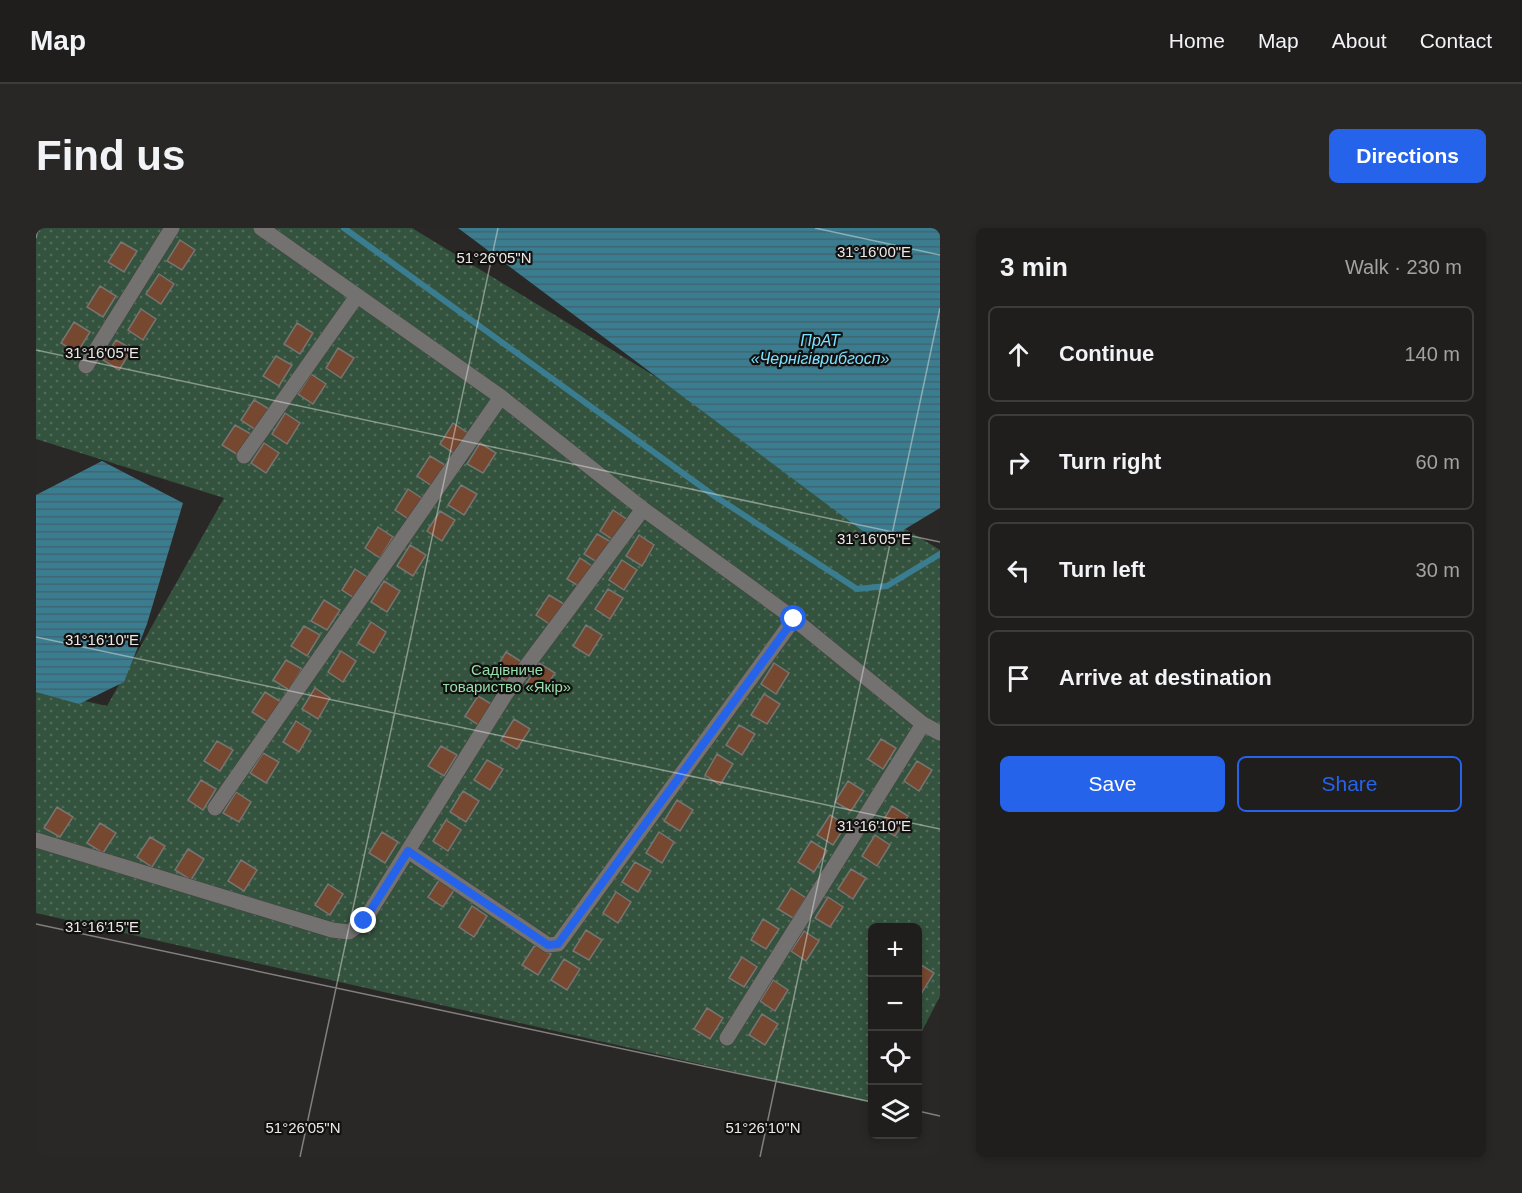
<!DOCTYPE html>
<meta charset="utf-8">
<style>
body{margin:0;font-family:Arial,sans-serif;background:#282725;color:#f1f3f6}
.controls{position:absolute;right:18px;bottom:18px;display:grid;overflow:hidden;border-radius:9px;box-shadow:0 3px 9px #0003}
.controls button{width:54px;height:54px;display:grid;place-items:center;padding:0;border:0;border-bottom:2px solid #3d3c3b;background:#201e1c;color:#f1f3f6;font:30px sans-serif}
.stop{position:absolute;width:18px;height:18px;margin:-14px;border:4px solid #2563eb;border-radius:50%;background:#fff}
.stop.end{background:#2563eb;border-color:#fff;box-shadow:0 2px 6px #0008}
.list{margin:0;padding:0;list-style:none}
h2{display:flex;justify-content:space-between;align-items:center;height:78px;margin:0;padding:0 24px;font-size:26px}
h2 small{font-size:20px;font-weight:400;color:#a2a2a3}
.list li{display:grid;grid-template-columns:39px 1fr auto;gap:18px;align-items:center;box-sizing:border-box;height:96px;margin:0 12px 12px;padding:0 12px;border:2px solid #3d3c3b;border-radius:9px}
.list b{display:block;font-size:22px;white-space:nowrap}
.list em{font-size:20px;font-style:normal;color:#a2a2a3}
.actions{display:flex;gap:12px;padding:18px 24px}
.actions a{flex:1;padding:14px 0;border:2px solid #2563eb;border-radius:9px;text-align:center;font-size:21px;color:#2563eb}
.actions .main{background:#2563eb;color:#fff}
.icon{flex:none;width:33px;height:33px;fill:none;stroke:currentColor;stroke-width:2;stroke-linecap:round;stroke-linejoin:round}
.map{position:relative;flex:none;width:904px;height:929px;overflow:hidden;border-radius:9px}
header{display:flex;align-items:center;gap:36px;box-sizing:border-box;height:84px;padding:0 30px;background:#201e1c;border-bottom:2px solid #3d3c3b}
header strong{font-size:28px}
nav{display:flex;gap:33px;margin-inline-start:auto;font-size:21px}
.intro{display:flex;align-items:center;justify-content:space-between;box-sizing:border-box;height:144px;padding:0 36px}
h1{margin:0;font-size:42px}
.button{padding:15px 27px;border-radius:9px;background:#2563eb;color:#fff;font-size:21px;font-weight:700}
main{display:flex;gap:36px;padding:0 36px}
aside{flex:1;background:#201e1c;border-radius:9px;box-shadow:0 3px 9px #0003}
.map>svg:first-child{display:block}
</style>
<header>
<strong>Map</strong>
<nav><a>Home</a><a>Map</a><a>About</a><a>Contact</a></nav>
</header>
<div class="intro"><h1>Find us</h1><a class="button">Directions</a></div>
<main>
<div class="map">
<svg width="904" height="929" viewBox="0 0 904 929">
<defs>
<pattern id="garden-dots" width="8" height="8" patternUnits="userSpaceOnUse" patternTransform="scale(1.5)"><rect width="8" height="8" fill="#34533e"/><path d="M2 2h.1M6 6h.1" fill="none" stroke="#526c5a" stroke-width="1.8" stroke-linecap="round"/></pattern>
<pattern id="water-rules" width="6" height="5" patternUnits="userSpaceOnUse" patternTransform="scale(1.5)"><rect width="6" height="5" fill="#3b7d90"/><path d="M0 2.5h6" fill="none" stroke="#40646f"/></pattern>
</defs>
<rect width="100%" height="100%" fill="#2a2826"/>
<path fill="url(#garden-dots)" d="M 0,0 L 376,0 L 904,322 L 904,768 L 882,811 L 882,700 L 836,700 L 836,875 L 0,685 L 0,462 L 71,478 L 188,270 L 0,211 Z"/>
<path fill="url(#water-rules)" d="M 422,0 L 904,0 L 904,280 L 844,316 Z
M 66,233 L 147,275 L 111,396 L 88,454 L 43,476 L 0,464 L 0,267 Z"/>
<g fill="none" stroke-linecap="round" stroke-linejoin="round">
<path stroke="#3b7d90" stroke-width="6" d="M 308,0 L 677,267 L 821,361 L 851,358 L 904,326"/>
</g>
<path fill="#764830" stroke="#777472" stroke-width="1.5" d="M 144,12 L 159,22 L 146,42 L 131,33 Z
M 85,14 L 101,23 L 88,44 L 72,34 Z
M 123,46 L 138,56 L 125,76 L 110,66 Z
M 64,58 L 80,68 L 67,89 L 51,79 Z
M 105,81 L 120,91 L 107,112 L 92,102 Z
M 38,94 L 54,104 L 41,125 L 25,115 Z
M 261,95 L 277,105 L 264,126 L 248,116 Z
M 80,112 L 96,121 L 83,142 L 67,132 Z
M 302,120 L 318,130 L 305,150 L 290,140 Z
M 240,128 L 256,137 L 243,158 L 227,148 Z
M 275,146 L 290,156 L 277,176 L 262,166 Z
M 218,172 L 233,181 L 220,202 L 205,192 Z
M 249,185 L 264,195 L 251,216 L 236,206 Z
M 417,195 L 432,205 L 419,226 L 404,216 Z
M 199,197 L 215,206 L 202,227 L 186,217 Z
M 228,215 L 243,225 L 230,245 L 215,235 Z
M 444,215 L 460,225 L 447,245 L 431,236 Z
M 394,228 L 409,237 L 396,258 L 381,248 Z
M 425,257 L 441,266 L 428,287 L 412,277 Z
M 372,261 L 387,271 L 374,292 L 359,282 Z
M 577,282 L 592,292 L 579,313 L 564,303 Z
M 404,283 L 419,292 L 406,313 L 391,303 Z
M 342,299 L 357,309 L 344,330 L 329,320 Z
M 561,306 L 577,315 L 564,336 L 548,326 Z
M 603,307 L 618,317 L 606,338 L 590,328 Z
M 374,317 L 390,327 L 377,348 L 361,338 Z
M 544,330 L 559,340 L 546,360 L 531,351 Z
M 586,332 L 601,342 L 588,362 L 573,352 Z
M 319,341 L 334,351 L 321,372 L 306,362 Z
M 348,353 L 364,363 L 351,384 L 335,374 Z
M 572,361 L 587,370 L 574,391 L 559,381 Z
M 513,367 L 528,376 L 515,397 L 500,387 Z
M 288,372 L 304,382 L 291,402 L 275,393 Z
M 335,394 L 350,404 L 338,425 L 322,415 Z
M 550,397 L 566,407 L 553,428 L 537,418 Z
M 268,398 L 284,407 L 271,428 L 255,418 Z
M 305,423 L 320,433 L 307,454 L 292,444 Z
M 470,424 L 486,434 L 473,455 L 457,445 Z
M 250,432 L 266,441 L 253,462 L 237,452 Z
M 503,435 L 519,445 L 506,466 L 490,456 Z
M 738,435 L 753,445 L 740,466 L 725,456 Z
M 279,460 L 294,470 L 282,491 L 266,481 Z
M 229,464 L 245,474 L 232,494 L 216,484 Z
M 728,466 L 744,476 L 731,496 L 715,487 Z
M 442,468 L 457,477 L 444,498 L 429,488 Z
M 478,491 L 494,501 L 481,521 L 465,512 Z
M 260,493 L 275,503 L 263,524 L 247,514 Z
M 703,497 L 719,506 L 706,527 L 690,517 Z
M 845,511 L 860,520 L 847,541 L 832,531 Z
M 181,513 L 197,522 L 184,543 L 168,533 Z
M 405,518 L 421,527 L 408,548 L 392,538 Z
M 227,525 L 243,534 L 230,555 L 214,545 Z
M 681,526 L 697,536 L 684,557 L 669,547 Z
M 451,532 L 467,541 L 454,562 L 438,552 Z
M 881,533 L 896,542 L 883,563 L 868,553 Z
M 165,552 L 180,561 L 167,582 L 152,572 Z
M 812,553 L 828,563 L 815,583 L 799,574 Z
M 427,563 L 443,573 L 430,594 L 414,584 Z
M 200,564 L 215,574 L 203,594 L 187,585 Z
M 641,572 L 657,582 L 644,603 L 628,593 Z
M 856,578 L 872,588 L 859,608 L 843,599 Z
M 21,579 L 37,589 L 24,609 L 8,600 Z
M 794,587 L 810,597 L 797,617 L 781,607 Z
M 410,592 L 425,602 L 412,623 L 397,613 Z
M 64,595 L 80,605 L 67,625 L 51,615 Z
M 346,604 L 362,614 L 349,635 L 333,625 Z
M 623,604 L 638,614 L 626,635 L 610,625 Z
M 839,607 L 854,617 L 841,638 L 826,628 Z
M 114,609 L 129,618 L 116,639 L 101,629 Z
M 775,613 L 791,623 L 778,644 L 762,634 Z
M 152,621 L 168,631 L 155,652 L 139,642 Z
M 205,632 L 221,642 L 208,663 L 192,653 Z
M 599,634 L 615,643 L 602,664 L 586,654 Z
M 815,641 L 830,650 L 817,671 L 802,661 Z
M 405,649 L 420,659 L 407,679 L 392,669 Z
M 292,656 L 307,666 L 294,687 L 279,677 Z
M 755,660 L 770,670 L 757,690 L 742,681 Z
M 580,664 L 595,674 L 582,695 L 567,685 Z
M 792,669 L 807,679 L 794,699 L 779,690 Z
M 436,678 L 451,688 L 438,709 L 423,699 Z
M 727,691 L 743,701 L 730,721 L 715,712 Z
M 550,702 L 566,712 L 553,732 L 537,723 Z
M 768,703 L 783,713 L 770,733 L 755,723 Z
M 499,717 L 515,726 L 502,747 L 486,737 Z
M 706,729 L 721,739 L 708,759 L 693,750 Z
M 528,731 L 544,741 L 531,762 L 515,752 Z
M 882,735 L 898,745 L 885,766 L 882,764 Z
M 737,752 L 752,762 L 739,783 L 724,773 Z
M 671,780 L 687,790 L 674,811 L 658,801 Z
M 726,786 L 742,796 L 729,817 L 713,807 Z"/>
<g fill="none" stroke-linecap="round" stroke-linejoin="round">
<defs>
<path id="minor" d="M 225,0 L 465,169 L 607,281 L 753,387 L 887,496 L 904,505
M 50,138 L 136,0
M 208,228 L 321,68
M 179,580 L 465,169
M 0,612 L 296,702 L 313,704 L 328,693 L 469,467 L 607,281
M 372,623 L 512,717 L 522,716 L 758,391
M 691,810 L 887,496"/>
</defs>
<use href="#minor" stroke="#454341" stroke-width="16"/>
<use href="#minor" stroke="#737271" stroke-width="15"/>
</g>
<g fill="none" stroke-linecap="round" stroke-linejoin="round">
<path stroke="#2563eb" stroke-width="8" d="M 328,693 L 372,623 L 512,717 L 522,716 L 758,391"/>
</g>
<path fill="none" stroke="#ebeae9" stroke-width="1.5" stroke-opacity="0.45" d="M 779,0 L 904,27M 0,10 L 2,0M 0,122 L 904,314M 0,409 L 904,601M 0,696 L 836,874M 882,883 L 904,888M 264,929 L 462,0M 724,929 L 904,80"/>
<g text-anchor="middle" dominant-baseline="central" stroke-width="4.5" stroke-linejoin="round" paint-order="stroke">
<g font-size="15" fill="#95dfab" stroke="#121110">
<text x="471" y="441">Садівниче<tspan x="471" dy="17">товариство «Якір»</tspan></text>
</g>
<g font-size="16" font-style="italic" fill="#7ce0ff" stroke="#121110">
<text x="784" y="112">ПрАТ<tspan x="784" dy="18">«Чернігіврибгосп»</tspan></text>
</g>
</g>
<g font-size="15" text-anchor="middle" fill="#ebeae9" stroke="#121110" stroke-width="4.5" stroke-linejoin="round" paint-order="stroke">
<text x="838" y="29">31°16'00"E</text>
<text x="458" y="35">51°26'05"N</text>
<text x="66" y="130">31°16'05"E</text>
<text x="838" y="316">31°16'05"E</text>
<text x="66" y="417">31°16'10"E</text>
<text x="838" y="603">31°16'10"E</text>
<text x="66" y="704">31°16'15"E</text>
<text x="267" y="905">51°26'05"N</text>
<text x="727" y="905">51°26'10"N</text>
</g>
</svg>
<div class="controls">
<button>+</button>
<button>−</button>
<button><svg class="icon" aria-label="locate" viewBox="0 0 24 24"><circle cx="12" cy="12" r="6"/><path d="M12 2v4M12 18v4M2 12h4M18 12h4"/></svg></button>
<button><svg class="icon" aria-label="layers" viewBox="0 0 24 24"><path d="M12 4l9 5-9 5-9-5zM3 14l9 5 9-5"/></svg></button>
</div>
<div class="stop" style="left:758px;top:391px"></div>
<div class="stop end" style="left:328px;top:693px"></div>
</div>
<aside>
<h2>3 min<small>Walk · 230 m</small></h2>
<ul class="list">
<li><svg class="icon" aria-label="ahead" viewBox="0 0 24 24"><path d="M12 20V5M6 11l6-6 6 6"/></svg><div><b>Continue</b></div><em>140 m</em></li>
<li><svg class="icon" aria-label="right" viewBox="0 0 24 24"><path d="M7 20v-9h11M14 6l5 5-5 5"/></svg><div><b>Turn right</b></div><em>60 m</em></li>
<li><svg class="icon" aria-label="left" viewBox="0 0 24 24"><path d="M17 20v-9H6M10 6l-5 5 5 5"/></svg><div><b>Turn left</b></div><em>30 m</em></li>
<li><svg class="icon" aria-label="arrive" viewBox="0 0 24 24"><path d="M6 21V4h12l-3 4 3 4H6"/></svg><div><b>Arrive at destination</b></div></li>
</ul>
<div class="actions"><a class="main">Save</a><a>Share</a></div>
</aside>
</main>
